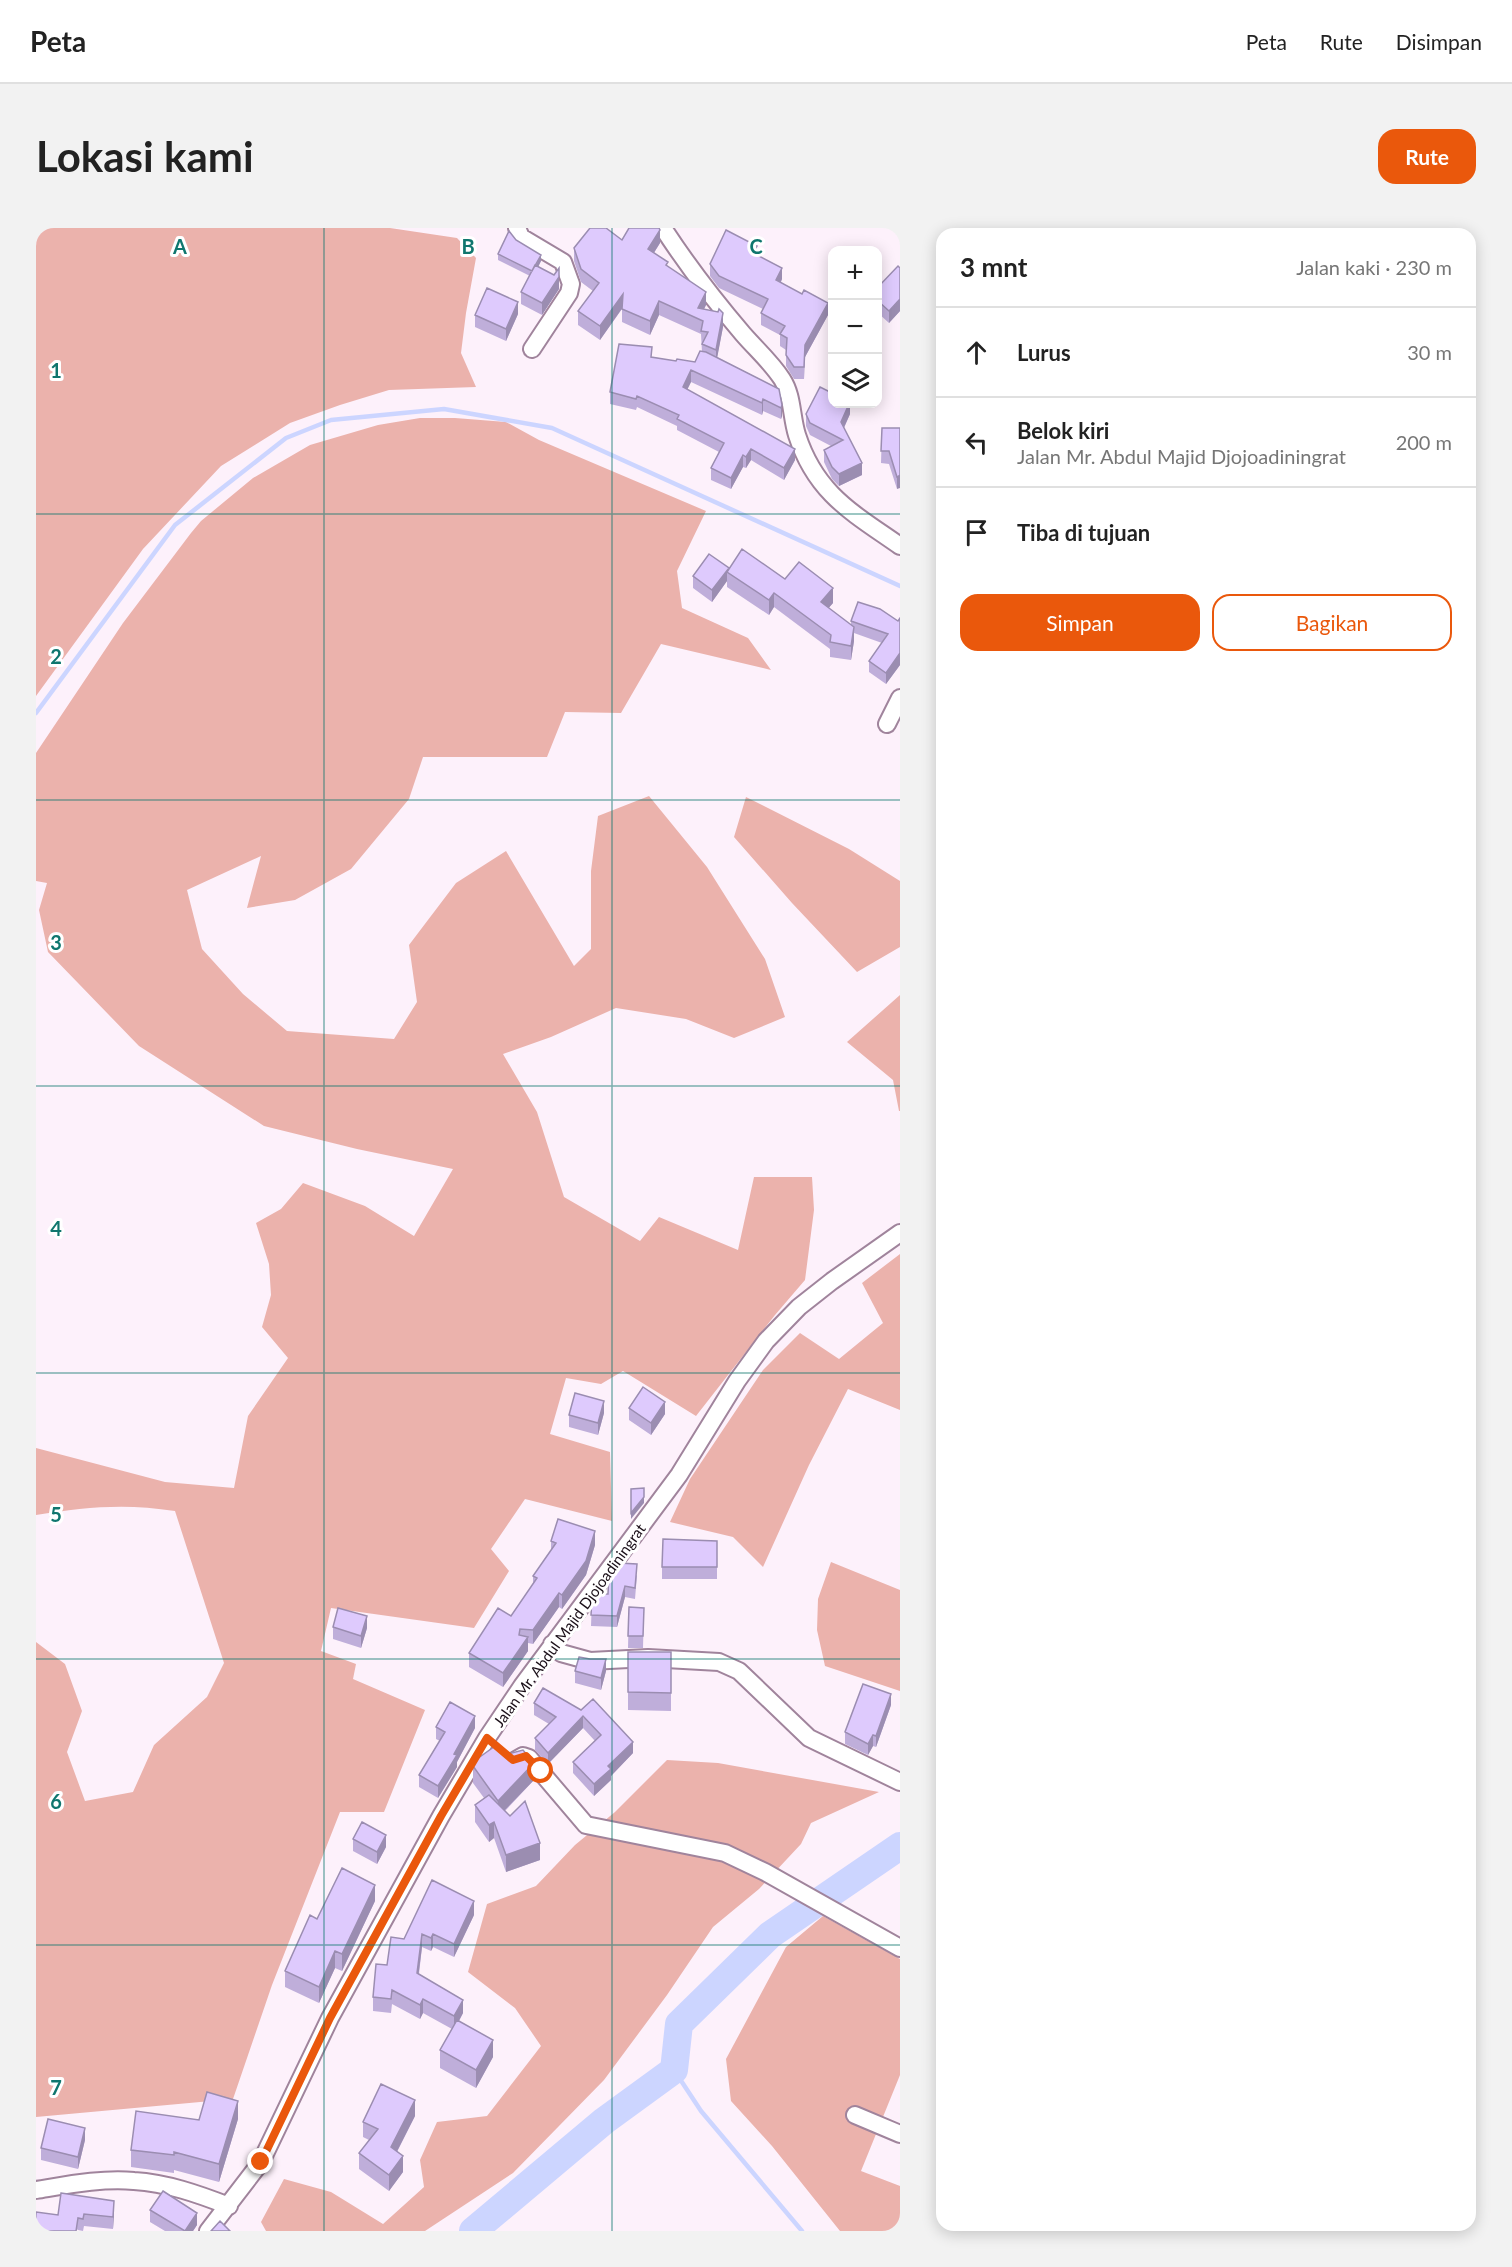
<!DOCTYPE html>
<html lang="id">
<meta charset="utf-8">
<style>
body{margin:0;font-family:Lato,sans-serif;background:#f2f2f2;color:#222}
.controls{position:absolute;right:18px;top:18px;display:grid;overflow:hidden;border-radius:12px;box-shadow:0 3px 15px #0003}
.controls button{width:54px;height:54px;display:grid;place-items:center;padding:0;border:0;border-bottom:2px solid #e0e0e0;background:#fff;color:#222;font:30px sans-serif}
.stop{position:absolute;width:18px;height:18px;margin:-14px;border:4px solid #ea580c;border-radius:50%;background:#fff}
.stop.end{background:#ea580c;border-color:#fff;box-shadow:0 2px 6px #0008}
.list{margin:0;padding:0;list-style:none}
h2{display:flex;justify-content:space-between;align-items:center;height:78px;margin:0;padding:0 24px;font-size:26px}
h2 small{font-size:20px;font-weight:400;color:#767676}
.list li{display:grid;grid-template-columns:39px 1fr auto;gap:18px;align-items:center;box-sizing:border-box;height:90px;padding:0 24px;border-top:2px solid #e0e0e0}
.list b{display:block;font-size:22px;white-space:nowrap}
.list p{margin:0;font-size:20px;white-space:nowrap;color:#767676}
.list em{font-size:20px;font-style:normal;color:#767676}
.actions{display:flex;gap:12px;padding:18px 24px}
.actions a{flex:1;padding:14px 0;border:2px solid #ea580c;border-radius:18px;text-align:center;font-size:21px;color:#ea580c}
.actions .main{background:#ea580c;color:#fff}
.icon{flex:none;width:33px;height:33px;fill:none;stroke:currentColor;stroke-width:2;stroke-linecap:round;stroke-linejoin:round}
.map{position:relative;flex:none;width:864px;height:2003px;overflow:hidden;border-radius:18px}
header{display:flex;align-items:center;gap:36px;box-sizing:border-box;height:84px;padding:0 30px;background:#fff;border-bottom:2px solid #e0e0e0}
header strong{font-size:28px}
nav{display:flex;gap:33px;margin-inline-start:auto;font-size:21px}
.intro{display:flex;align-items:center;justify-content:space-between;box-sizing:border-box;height:144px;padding:0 36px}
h1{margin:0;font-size:42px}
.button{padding:15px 27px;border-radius:18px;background:#ea580c;color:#fff;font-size:21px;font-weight:700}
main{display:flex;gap:36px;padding:0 36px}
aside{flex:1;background:#fff;border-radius:18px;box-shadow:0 3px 15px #0003}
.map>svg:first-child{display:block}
</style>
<header>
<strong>Peta</strong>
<nav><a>Peta</a><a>Rute</a><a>Disimpan</a></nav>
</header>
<div class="intro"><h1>Lokasi kami</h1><a class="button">Rute</a></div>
<main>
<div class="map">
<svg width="864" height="2003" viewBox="0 0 864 2003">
<rect width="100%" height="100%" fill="#fdf1fb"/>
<path fill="#ebb2ac" d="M 0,0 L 354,0 L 421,10 L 440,30 L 430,85 L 425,125 L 440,159 L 353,162 L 304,177 L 254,195 L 185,238 L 107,321 L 0,468 Z
M 384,190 L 419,190 L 470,194 L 503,212 L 670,283 L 641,343 L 646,380 L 712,410 L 735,442 L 625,416 L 585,485 L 529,484 L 511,529 L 387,529 L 373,571 L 315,641 L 259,672 L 211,680 L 225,628 L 151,662 L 166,721 L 207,766 L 251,803 L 358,811 L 381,774 L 373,717 L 420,655 L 470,623 L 538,738 L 555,721 L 555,643 L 562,588 L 613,568 L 671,639 L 729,731 L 749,789 L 698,810 L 650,791 L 580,780 L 515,809 L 467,826 L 501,884 L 528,969 L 604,1013 L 623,989 L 702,1022 L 718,949 L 776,949 L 778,982 L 769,1052 L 739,1087 L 660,1188 L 587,1143 L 565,1156 L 530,1150 L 514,1206 L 574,1224 L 576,1293 L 489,1271 L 455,1321 L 473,1343 L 438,1400 L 295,1380 L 285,1423 L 320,1436 L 317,1451 L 389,1482 L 348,1584 L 304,1584 L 236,1757 L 197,1871 L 0,1889 L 0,1414 L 29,1436 L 46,1483 L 31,1524 L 49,1573 L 97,1564 L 118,1517 L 171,1469 L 188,1435 L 139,1283 C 89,1275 49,1279 0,1287 L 0,1220 L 129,1254 L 198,1260 L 212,1188 L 252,1130 L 226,1099 L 235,1067 L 233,1036 L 220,995 L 245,981 L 267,955 L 329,978 L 378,1008 L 417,941 L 321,921 L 228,898 L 103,818 L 12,724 L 3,682 L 11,655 L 0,653 L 0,525 L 87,395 L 155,305 L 165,293 L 217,250 L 274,217 L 342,197 Z
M 710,569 L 813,621 L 864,653 L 864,719 L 821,744 L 756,675 L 698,609 Z
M 864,767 L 864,883 L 863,883 L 857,852 L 811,814 Z
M 864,1026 L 864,1182 L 812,1161 L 773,1237 L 727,1339 L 697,1309 L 634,1294 L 654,1251 L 727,1142 L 764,1105 L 803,1131 L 847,1095 L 826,1055 Z
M 795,1334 L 864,1362 L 864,1463 L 789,1438 L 781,1402 L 782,1371 Z
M 631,1532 L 682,1535 L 843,1564 L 775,1595 L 765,1616 L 723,1661 L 677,1699 L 631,1767 L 568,1852 L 477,1945 L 389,2003 L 230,2003 L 225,1994 L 248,1951 L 295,1964 L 347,1996 L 388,1959 L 384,1932 L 401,1894 L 451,1888 L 505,1818 L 479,1780 L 432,1744 L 451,1676 L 500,1658 L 539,1617 L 579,1584 Z
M 787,1688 L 864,1731 L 864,1847 L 825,1943 L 864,1958 L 864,2003 L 804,2003 L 736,1918 L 695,1873 L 690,1831 L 750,1719 Z"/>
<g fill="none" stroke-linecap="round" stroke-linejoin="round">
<path stroke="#ccd5ff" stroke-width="4.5" d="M 0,485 L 139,297 L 250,210 L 295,192 L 408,181 L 516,200 L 864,358
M 638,1842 L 665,1883 L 766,2003"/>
<path stroke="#ccd5ff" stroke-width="28" d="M 437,2003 L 568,1893 L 638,1842 L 643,1796 L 734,1707 L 864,1618"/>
<defs>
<path id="minor" d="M 481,0 L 485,9 L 527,34 L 535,56 L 533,65 L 496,121
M 627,0 C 651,37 678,72 707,106 C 720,121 735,134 746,151 C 757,168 755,188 761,207 C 780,266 817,285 864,318
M 851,496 L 864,470
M 516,1416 L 525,1425 L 554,1433 L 612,1430 L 683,1434 L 703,1443 L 773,1510 L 864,1554
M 480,1532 L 487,1528 L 493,1530 L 550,1597 L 689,1625 L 729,1644 L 864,1720
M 819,1887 L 864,1906
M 0,1962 C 31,1957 66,1950 98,1953 C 131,1955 162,1966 193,1978
M 172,2003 L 225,1934 L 294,1790 L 405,1588 L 451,1510 L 486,1458 L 643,1247 L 701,1153 L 730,1113 L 763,1079 L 796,1053 L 864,1005"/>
</defs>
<use href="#minor" stroke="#a0849c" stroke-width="20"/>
<use href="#minor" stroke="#fff" stroke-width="16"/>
</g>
<path fill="#bfaeda" d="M 480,12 L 505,33 L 502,39 L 523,61 L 506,87 L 485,76 L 485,64 L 494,48 L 462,32 L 462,26 Z
M 586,12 L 624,15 L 618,25 L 670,77 L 668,81 L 687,99 L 681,129 L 743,161 L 746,188 L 745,191 L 727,183 L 726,187 L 655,154 L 651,162 L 759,232 L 748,252 L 715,232 L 710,240 L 707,239 L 695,261 L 675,252 L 675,240 L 683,224 L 641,202 L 641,198 L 601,179 L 600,182 L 574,176 L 574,164 L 616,129 L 640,133 L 659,134 L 666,124 L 665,106 L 623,87 L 614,107 L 586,94 L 586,81 L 564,112 L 542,97 L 542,83 L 557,63 L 545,54 L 538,33 L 538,20 Z
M 721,27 L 746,51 L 745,54 L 792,87 L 769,129 L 768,151 L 758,151 L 750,138 L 750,122 L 744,118 L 744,107 L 725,97 L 725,85 L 727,81 L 683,60 L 674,48 L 674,36 Z
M 864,40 L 864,83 L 853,95 L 842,85 L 842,59 Z
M 482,86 L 470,113 L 439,99 L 439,87 Z
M 814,176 L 814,186 L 808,200 L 826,247 L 803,258 L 796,251 L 788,234 L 788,222 L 795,218 L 774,207 L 770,198 L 770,186 Z
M 846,200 L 864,200 L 861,261 L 853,236 L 845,235 Z
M 693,342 L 749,351 L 797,375 L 792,380 L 815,397 L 815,393 L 862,393 L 864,390 L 864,437 L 850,456 L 833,444 L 833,433 L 846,415 L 818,405 L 818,413 L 815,432 L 794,429 L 794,421 L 738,379 L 733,387 L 691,359 L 691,353 L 676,374 L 657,360 L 657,348 Z
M 593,1180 L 629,1186 L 615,1207 L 593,1192 Z
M 568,1185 L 562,1207 L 533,1199 L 533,1187 Z
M 515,1313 L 559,1317 L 550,1347 L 526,1381 L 523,1379 L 497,1416 L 492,1415 L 492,1423 L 467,1459 L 433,1439 L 433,1425 L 475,1388 L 497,1356 L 497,1348 L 515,1323 Z
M 681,1313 L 681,1351 L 626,1351 L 626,1339 Z
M 601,1347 L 599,1371 L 589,1369 L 581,1399 L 555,1398 L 556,1371 L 572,1366 Z
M 593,1379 L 608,1380 L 607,1420 L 592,1420 Z
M 297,1399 L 331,1400 L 325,1420 L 297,1411 Z
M 592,1424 L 635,1424 L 635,1483 L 592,1482 Z
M 554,1431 L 570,1443 L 565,1462 L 539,1455 L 539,1443 Z
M 507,1460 L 597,1525 L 575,1548 L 575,1552 L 558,1568 L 537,1545 L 537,1534 L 559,1513 L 547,1500 L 512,1536 L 499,1522 L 499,1510 L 513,1496 L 498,1487 L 498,1475 Z
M 855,1477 L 840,1519 L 837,1518 L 832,1527 L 809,1516 L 809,1504 Z
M 400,1499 L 439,1500 L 421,1534 L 421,1539 L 402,1570 L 383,1559 L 383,1547 L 404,1513 L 400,1511 Z
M 437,1538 L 498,1552 L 469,1583 L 504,1632 L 470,1644 L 458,1610 L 453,1614 L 439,1594 L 439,1577 L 448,1570 L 437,1555 Z
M 317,1611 L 350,1619 L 341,1636 L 317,1623 Z
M 339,1673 L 306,1743 L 299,1740 L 283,1775 L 249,1759 L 249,1743 L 281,1691 Z
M 438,1687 L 418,1729 L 397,1719 L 395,1723 L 386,1719 L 383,1746 L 427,1785 L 423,1793 L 457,1829 L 440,1860 L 404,1840 L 404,1822 L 416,1801 L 387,1785 L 384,1791 L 356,1776 L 355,1785 L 337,1783 L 337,1769 L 351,1737 L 368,1711 Z
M 379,1888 L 361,1924 L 367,1944 L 353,1963 L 323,1941 L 323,1925 L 333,1912 L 327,1909 L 327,1894 Z
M 202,1891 L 183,1954 L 138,1942 L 138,1945 L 95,1939 L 95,1922 L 163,1892 Z
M 49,1912 L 42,1941 L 5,1932 L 5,1920 Z
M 114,1982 L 161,1997 L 157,2003 L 129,2003 L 114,1994 Z
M 78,1985 L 77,2001 L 48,1998 L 47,2003 L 42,2002 L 22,1987 Z"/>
<path fill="#9b8db1" d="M 624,2 L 624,15 L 612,34 L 612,21 Z
M 721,18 L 721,30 L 717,25 Z
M 505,27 L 505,33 L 497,49 L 497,43 Z
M 746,40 L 746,51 L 740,64 L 740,52 Z
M 523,49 L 523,61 L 506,87 L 506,75 Z
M 670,64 L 670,77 L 663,91 L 662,80 Z
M 587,66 L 587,79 L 564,112 L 564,98 Z
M 864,71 L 864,83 L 853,95 L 853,83 Z
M 623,73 L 623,87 L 614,107 L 614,93 Z
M 482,74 L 482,86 L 470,113 L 470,101 Z
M 792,75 L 792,87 L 769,129 L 768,151 L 769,117 Z
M 687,85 L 687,99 L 680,136 L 680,122 Z
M 655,142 L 655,154 L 647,170 L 647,159 Z
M 727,171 L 727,183 L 726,187 L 726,175 Z
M 813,176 L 814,176 L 814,186 L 805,206 L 805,194 Z
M 746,177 L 746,188 L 745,191 L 745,180 Z
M 715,221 L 715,232 L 710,240 L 710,229 Z
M 759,221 L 759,232 L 748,252 L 748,240 Z
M 707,227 L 707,239 L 695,261 L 695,250 Z
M 826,235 L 826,247 L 803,258 L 803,246 Z
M 864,247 L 864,260 L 861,261 L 861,249 Z
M 693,340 L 693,345 L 691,344 L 691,353 L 676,374 L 676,362 Z
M 797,360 L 797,375 L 785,389 L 785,374 Z
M 738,365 L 738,379 L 733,387 L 733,372 Z
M 818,399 L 818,413 L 815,432 L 815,418 Z
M 864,425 L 864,437 L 850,456 L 850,445 Z
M 568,1173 L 568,1185 L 562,1207 L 562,1195 Z
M 629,1174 L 629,1186 L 615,1207 L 615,1195 Z
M 608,1269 L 608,1275 L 595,1291 L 595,1285 Z
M 559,1303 L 559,1317 L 550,1347 L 526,1381 L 526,1367 Z
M 589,1358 L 589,1369 L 581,1399 L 581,1388 Z
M 523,1365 L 523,1379 L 497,1416 L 497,1402 Z
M 331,1388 L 331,1400 L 325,1420 L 325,1408 Z
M 492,1409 L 492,1423 L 467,1459 L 467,1445 Z
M 570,1431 L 570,1443 L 565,1462 L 565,1450 Z
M 855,1466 L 855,1477 L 840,1519 L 840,1508 Z
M 439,1488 L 439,1500 L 421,1534 L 421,1539 L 402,1570 L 402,1558 L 418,1526 Z
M 547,1488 L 547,1500 L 512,1536 L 512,1525 Z
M 837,1507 L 837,1518 L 832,1527 L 832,1516 Z
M 597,1514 L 597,1525 L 575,1548 L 575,1552 L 558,1568 L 558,1556 L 572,1538 Z
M 498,1535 L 498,1552 L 462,1589 L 462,1573 Z
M 458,1594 L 458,1610 L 453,1614 L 453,1597 Z
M 350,1607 L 350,1619 L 341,1636 L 341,1624 Z
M 504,1615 L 504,1632 L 470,1644 L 470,1627 Z
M 339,1657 L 339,1673 L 306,1743 L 306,1726 Z
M 438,1673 L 438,1687 L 418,1729 L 418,1716 Z
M 386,1706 L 386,1719 L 381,1758 L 381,1745 Z
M 397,1706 L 397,1719 L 395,1723 L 395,1710 Z
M 299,1723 L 299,1740 L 283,1775 L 283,1759 Z
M 387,1771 L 387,1785 L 384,1791 L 384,1777 Z
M 427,1772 L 427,1785 L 418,1802 L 418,1788 Z
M 457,1812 L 457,1829 L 440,1860 L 440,1842 Z
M 379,1872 L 379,1888 L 355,1935 L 355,1919 Z
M 202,1873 L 202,1891 L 183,1954 L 183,1936 Z
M 49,1900 L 49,1912 L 42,1941 L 42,1929 Z
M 367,1928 L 367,1944 L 353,1963 L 353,1947 Z
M 78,1973 L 78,1985 L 77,2001 L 77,1989 Z
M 161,1985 L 161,1997 L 157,2003 L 149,2003 Z"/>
<path fill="#decafd" stroke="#9b8db1" stroke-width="1.5" d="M 554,0 L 570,0 L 586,12 L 593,0 L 623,0 L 624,2 L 612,21 L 632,34 L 630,37 L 670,64 L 662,80 L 682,84 L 683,81 L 687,85 L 680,122 L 666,116 L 672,104 L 665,103 L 667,93 L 623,73 L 614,93 L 586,81 L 587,66 L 564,98 L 542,83 L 563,55 L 545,41 L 538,20 Z
M 690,2 L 721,18 L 717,25 L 746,40 L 740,52 L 766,66 L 768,62 L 792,75 L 769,117 L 768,139 L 758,139 L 750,127 L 751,110 L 744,106 L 749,98 L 725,85 L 732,71 L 683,48 L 674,36 Z
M 473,3 L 480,12 L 505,27 L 496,43 L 462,26 Z
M 499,37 L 518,47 L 523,40 L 523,49 L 506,75 L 485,64 Z
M 862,38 L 864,40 L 864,71 L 853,83 L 842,73 L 842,59 Z
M 451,60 L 482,74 L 470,101 L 439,87 Z
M 583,116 L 616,119 L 615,129 L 640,133 L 641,131 L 659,134 L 664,123 L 670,124 L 743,161 L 746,177 L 745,180 L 727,171 L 726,175 L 655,142 L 647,159 L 759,221 L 748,240 L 715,221 L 710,229 L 707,227 L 695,250 L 675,240 L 688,215 L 641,191 L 643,187 L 601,168 L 600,171 L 574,164 Z
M 784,159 L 796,165 L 796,176 L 813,176 L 805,194 L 826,235 L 803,246 L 796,239 L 788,222 L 807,212 L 774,195 L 770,186 Z
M 846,200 L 864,200 L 864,247 L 861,249 L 853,223 L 845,223 Z
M 706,321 L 749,351 L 763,334 L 797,360 L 785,374 L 818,399 L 815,418 L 794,414 L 795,407 L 738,365 L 733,372 L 691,344 Z
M 673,326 L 693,340 L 676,362 L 657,348 Z
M 822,374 L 844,381 L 862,393 L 864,390 L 864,425 L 850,445 L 833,433 L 852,406 L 815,393 Z
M 607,1159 L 629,1174 L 615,1195 L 593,1180 Z
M 539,1165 L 568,1173 L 562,1195 L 533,1187 Z
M 608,1260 L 608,1269 L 595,1285 L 595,1261 Z
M 522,1291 L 559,1303 L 550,1333 L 526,1367 L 523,1365 L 497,1402 L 484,1401 L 483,1407 L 492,1409 L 467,1445 L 433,1425 L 462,1380 L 475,1388 L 501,1350 L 497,1348 L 520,1315 L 515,1313 Z
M 627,1311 L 681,1313 L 681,1339 L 626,1339 Z
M 582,1335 L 601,1336 L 599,1360 L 589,1358 L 581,1388 L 555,1387 L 556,1371 L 559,1366 L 572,1366 L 573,1347 Z
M 593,1379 L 608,1380 L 607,1408 L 592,1408 Z
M 302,1380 L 331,1388 L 325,1408 L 297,1399 Z
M 592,1424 L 635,1424 L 635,1465 L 592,1464 Z
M 543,1429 L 554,1431 L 570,1431 L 565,1450 L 539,1443 Z
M 827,1456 L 855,1466 L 840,1508 L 837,1507 L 832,1516 L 809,1504 Z
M 507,1460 L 545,1482 L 557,1471 L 597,1514 L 572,1538 L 575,1541 L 558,1556 L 537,1534 L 565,1507 L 547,1488 L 512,1525 L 499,1510 L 520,1489 L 498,1475 Z
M 414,1474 L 439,1488 L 418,1526 L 421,1527 L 402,1558 L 383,1547 L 409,1504 L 400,1499 Z
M 462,1516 L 472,1526 L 487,1522 L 498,1535 L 462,1573 L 437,1538 L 441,1531 Z
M 453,1567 L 474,1588 L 489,1573 L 504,1615 L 470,1627 L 458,1594 L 453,1597 L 439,1577 Z
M 326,1594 L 350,1607 L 341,1624 L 317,1611 Z
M 306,1640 L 339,1657 L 306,1726 L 299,1723 L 283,1759 L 249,1743 L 274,1687 L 281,1691 Z
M 396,1652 L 438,1673 L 418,1716 L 397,1706 L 395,1710 L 386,1706 L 381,1745 L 427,1772 L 418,1788 L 387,1771 L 384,1777 L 356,1762 L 355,1771 L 337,1769 L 340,1736 L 351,1737 L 355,1709 L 368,1711 Z
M 421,1792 L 457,1812 L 440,1842 L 404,1822 Z
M 345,1856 L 379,1872 L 355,1919 L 367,1928 L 353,1947 L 323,1925 L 342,1901 L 327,1894 Z
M 171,1864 L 202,1873 L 183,1936 L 138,1924 L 138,1927 L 95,1922 L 100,1883 L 163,1892 Z
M 12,1891 L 49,1900 L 42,1929 L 5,1920 Z
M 127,1963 L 161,1985 L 149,2003 L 114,1982 Z
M 25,1965 L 78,1973 L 77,1989 L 48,1986 L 47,1991 L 42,1990 L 40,2003 L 0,2003 L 0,1984 L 22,1987 Z
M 184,1993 L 194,2003 L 175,2003 Z"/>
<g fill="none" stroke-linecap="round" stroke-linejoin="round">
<path stroke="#ea580c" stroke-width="8" d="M 225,1934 L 294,1790 L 405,1588 L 451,1510 L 477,1532 L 490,1528 L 505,1543"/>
</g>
<path fill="none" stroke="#0f766e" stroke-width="1.5" stroke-opacity="0.55" d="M 288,0 L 288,2003M 576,0 L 576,2003M 0,286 L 864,286M 0,572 L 864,572M 0,858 L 864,858M 0,1145 L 864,1145M 0,1431 L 864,1431M 0,1717 L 864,1717"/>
<g text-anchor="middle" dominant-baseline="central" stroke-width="6" stroke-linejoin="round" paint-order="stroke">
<g font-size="15" fill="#1a0f18" stroke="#fff">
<text transform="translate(533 1397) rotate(-54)">Jalan Mr. Abdul Majid Djojoadiningrat</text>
</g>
</g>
<g font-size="20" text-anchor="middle" font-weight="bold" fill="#0f766e" stroke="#fff" stroke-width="6" stroke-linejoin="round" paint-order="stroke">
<text x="144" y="26">A</text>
<text x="432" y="26">B</text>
<text x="720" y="26">C</text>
<text x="20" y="150">1</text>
<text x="20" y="436">2</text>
<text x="20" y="722">3</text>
<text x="20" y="1008">4</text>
<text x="20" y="1294">5</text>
<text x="20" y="1581">6</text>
<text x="20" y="1867">7</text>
</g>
</svg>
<div class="controls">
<button>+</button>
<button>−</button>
<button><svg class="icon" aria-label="layers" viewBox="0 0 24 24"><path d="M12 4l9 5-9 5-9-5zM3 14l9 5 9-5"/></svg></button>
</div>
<div class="stop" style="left:505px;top:1543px"></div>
<div class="stop end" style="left:225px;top:1934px"></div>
</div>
<aside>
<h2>3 mnt<small>Jalan kaki · 230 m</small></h2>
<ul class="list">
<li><svg class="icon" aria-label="ahead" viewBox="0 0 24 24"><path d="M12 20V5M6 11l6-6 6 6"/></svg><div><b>Lurus</b></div><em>30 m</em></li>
<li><svg class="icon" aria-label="left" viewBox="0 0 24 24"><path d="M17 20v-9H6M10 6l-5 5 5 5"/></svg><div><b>Belok kiri</b><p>Jalan Mr. Abdul Majid Djojoadiningrat</p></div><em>200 m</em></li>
<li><svg class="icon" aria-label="arrive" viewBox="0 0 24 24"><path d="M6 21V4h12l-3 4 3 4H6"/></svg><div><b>Tiba di tujuan</b></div></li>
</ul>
<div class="actions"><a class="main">Simpan</a><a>Bagikan</a></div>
</aside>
</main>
